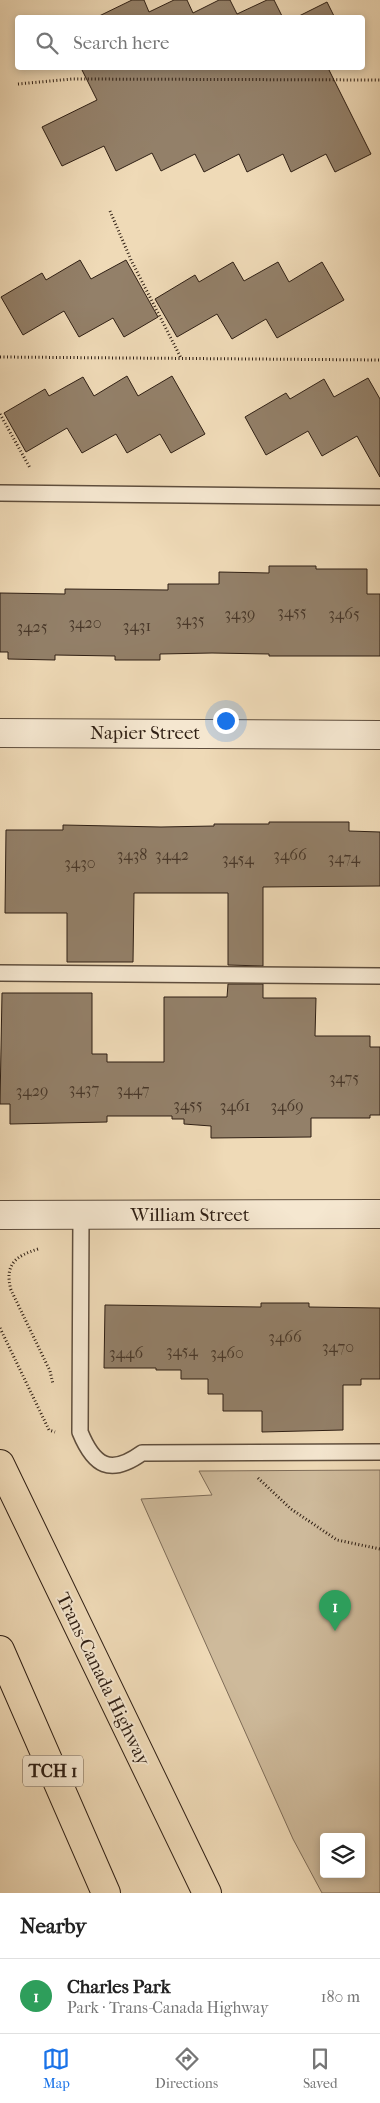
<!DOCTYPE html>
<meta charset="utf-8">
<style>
body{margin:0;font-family:"IM FELL French Canon",serif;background:#f6f6f6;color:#222}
.controls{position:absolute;right:15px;bottom:15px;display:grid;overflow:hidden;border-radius:5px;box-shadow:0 2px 8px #0003}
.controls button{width:45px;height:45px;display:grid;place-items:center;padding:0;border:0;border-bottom:1px solid #e0e0e0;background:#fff;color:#222;font:25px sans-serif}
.you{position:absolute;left:225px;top:720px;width:18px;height:18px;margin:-12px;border:4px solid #fff;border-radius:50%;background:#1a73e8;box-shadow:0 0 0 8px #1a73e833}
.badge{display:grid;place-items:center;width:32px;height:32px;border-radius:50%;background:#1a73e8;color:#fff;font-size:16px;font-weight:700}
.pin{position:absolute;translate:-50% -41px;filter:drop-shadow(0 1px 2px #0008)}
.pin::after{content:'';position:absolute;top:26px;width:18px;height:15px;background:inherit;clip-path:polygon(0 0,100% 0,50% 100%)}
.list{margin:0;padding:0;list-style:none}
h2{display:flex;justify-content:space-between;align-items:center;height:65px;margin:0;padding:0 20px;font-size:21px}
h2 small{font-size:16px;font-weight:400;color:#767676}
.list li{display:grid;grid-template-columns:32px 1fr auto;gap:15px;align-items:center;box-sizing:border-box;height:75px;padding:0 20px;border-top:1px solid #e0e0e0}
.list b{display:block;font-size:19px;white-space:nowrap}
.list p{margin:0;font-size:16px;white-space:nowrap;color:#767676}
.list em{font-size:16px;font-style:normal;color:#767676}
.icon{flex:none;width:28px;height:28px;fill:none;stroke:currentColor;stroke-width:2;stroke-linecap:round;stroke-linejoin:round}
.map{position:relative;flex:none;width:380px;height:1893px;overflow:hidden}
.search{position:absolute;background:#fff;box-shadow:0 2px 8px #0003;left:15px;right:15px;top:15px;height:55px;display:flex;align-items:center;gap:12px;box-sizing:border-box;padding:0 18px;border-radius:5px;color:#767676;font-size:19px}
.sheet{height:140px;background:#fff}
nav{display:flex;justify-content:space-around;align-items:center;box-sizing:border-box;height:70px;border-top:1px solid #e0e0e0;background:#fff;font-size:14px;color:#767676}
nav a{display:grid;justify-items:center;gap:2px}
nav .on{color:#1a73e8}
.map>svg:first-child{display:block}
</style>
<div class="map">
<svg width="380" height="1893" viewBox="0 0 380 1893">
<rect width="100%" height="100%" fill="#efdab7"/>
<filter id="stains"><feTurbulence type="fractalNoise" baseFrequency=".004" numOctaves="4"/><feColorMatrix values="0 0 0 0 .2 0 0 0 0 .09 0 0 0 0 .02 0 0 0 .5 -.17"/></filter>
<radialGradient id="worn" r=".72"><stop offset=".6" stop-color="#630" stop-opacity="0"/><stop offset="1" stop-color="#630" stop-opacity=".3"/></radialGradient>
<path fill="#ceba9b" stroke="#7e6c58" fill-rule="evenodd" d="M 380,1470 L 380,1893 L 322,1893 L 293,1839 L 141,1499 L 212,1495 L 199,1471 ZM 324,1837 L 361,1837 L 361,1874 L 324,1874 Z"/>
<path fill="#938069" stroke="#2f1f14" d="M 132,0 L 144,0 L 149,12 L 174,0 L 187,0 L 193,13 L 219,0 L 230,0 L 237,14 L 267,0 L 274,0 L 283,18 L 95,18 Z
M 327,2 L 335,18 L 295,18 Z
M 81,68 L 328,68 L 371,154 L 335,172 L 326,154 L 291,172 L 283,154 L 247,172 L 239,154 L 204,172 L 195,154 L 161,171 L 152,153 L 116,171 L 104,146 L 62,166 L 42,127 L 97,100 Z
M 80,260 L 91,279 L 126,260 L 158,317 L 124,337 L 113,318 L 79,337 L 64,311 L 23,335 L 1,297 L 42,273 L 46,280 Z
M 233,262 L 244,281 L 278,262 L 289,282 L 322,262 L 344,300 L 277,338 L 266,319 L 232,339 L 217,314 L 177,337 L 155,299 L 195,275 L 199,282 Z
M 127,376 L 138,396 L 172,376 L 205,434 L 171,453 L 160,434 L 127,453 L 116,434 L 82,453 L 67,428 L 26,452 L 4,413 L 45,389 L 49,396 L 83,377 L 94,396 Z
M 368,378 L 380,399 L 380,477 L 357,436 L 322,456 L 308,431 L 266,455 L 245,417 L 286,393 L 290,399 L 324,379 L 334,397 Z
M 269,566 L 316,566 L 316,569 L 367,569 L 367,594 L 380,594 L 380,656 L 269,656 L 269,654 L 212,653 L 160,654 L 160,660 L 115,660 L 115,656 L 55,655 L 55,660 L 8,659 L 8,652 L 0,652 L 0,593 L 65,594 L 65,589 L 168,590 L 168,584 L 219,584 L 219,572 L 269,573 Z
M 269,822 L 349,822 L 349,831 L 380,832 L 380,886 L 263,887 L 263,966 L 228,965 L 228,893 L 134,893 L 133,962 L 67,962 L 67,913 L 5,913 L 6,830 L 63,830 L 63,825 L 161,827 L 214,826 L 214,824 L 269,824 Z
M 228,984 L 263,984 L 263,998 L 316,998 L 315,1036 L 370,1036 L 370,1047 L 380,1047 L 380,1115 L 370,1115 L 370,1118 L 311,1118 L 311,1137 L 211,1138 L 211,1126 L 184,1124 L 184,1119 L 172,1119 L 172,1116 L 107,1116 L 107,1122 L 10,1124 L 10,1104 L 0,1104 L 2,993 L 92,993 L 92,1054 L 107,1054 L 107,1062 L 164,1062 L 164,997 L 227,997 Z
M 261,1303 L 309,1303 L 309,1307 L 380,1308 L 380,1379 L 361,1379 L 361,1385 L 343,1385 L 343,1430 L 262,1432 L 262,1411 L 223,1411 L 223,1394 L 208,1394 L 208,1379 L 181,1379 L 181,1370 L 156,1370 L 156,1368 L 104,1368 L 105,1305 L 261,1307 Z"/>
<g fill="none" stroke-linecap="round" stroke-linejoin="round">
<defs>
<path id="lane" d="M 0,493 L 380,497
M 0,973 L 380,976
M 81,1216 L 80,1432 C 94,1466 110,1476 142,1453 L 380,1452"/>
<path id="street" d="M 0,733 L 380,735
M 0,1215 L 380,1214"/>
<path id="highway" d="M 0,1464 L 207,1893
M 0,1650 L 106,1893"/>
</defs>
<use href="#lane" stroke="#5f4e3d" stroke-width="18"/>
<use href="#street" stroke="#5f4e3d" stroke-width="30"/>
<use href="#highway" stroke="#2f1f14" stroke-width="30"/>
<path stroke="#2f1f14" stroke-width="3" stroke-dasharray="1 2.5" stroke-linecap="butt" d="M 18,84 L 72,79 L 380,80
M 110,211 L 131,260 L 181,358
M 0,357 L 380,360
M 0,414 L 30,468
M 38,1249 C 16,1256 4,1264 11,1290 L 50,1371 L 53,1384
M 0,1328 L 49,1430 L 55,1432
M 258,1478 L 291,1509 L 337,1540 L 380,1549"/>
<use href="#lane" stroke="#f5e7d0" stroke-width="15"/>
<use href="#street" stroke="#f5e7d0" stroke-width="28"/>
<use href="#highway" stroke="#efdab7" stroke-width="28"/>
</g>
<g text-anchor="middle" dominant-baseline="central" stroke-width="4" stroke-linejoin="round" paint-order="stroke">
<g font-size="16" fill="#483729">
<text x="292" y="611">3455</text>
<text x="240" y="613">3439</text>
<text x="344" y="613">3465</text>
<text x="190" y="619">3435</text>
<text x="85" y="622">3420</text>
<text x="137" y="625">3431</text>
<text x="32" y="626">3425</text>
<text x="132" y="854">3438</text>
<text x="172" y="854">3442</text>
<text x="290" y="854">3466</text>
<text x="344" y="857">3474</text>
<text x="238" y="858">3454</text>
<text x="80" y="862">3430</text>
<text x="344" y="1077">3475</text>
<text x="84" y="1088">3437</text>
<text x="133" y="1089">3447</text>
<text x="32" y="1090">3429</text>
<text x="188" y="1104">3455</text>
<text x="235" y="1105">3461</text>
<text x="287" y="1105">3469</text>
<text x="285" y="1336">3466</text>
<text x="338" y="1346">3470</text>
<text x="182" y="1350">3454</text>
<text x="126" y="1352">3446</text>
<text x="227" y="1352">3460</text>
</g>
<rect fill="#f5e7d0" stroke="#6a5b4c" stroke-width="1" x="23" y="1755.5" width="60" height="31" rx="4"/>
<g font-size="18" font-weight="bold" fill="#2f1f14">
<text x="53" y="1771">TCH 1</text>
</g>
<g font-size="19" fill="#2f1f14" stroke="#f5e7d0">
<text x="145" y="733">Napier Street</text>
<text x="190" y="1215">William Street</text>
<text transform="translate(103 1679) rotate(64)">Trans-Canada Highway</text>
</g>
</g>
<rect width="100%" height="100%" filter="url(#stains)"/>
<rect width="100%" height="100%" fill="url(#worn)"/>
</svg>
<div class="controls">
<button><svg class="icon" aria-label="layers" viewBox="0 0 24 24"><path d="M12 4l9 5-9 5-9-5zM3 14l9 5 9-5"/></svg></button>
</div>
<div class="you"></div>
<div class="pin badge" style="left:335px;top:1631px;background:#2e9e5b">1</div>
<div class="search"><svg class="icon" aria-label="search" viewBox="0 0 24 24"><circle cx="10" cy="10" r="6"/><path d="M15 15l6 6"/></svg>Search here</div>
</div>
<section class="sheet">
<h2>Nearby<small></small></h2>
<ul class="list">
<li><span class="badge" style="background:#2e9e5b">1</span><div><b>Charles Park</b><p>Park · Trans-Canada Highway</p></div><em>180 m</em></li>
</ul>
</section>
<nav>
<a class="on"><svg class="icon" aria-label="map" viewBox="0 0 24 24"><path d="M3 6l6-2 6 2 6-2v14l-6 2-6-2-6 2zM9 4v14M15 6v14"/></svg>Map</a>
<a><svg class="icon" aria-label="directions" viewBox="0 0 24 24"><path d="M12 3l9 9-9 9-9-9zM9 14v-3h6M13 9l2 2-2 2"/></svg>Directions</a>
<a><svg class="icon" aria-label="saved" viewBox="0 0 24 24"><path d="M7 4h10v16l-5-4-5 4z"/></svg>Saved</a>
</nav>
